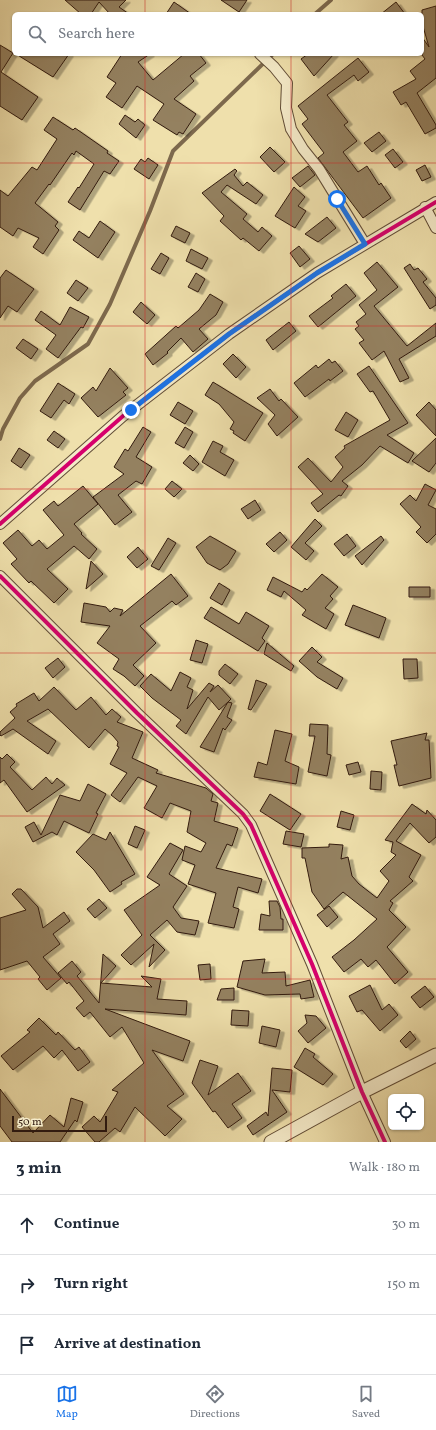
<!DOCTYPE html>
<meta charset="utf-8">
<style>
body{margin:0;font-family:Vollkorn,serif;background:#f6f6f7;color:#1f2937}
.controls{position:absolute;right:12px;bottom:12px;display:grid;overflow:hidden;border-radius:6px;box-shadow:0 1px 3px #0004}
.controls button{width:36px;height:36px;display:grid;place-items:center;padding:0;border:0;border-bottom:1px solid #e0e1e3;background:#fff;color:#1f2937;font:20px sans-serif}
.scale{position:absolute;left:12px;bottom:10px;width:95px;box-sizing:border-box;padding-left:4px;border:2px solid #321b0f;border-top:0;font-size:11px;line-height:14px;white-space:nowrap;color:#321b0f;-webkit-text-stroke:3px #f5ebc9;paint-order:stroke}
.stop{position:absolute;width:12px;height:12px;margin:-9px;border:3px solid #1a73e8;border-radius:50%;background:#fff}
.stop.end{background:#1a73e8;border-color:#fff;box-shadow:0 1px 4px #0008}
.list{margin:0;padding:0;list-style:none}
h2{display:flex;justify-content:space-between;align-items:center;height:52px;margin:0;padding:0 16px;font-size:17px}
h2 small{font-size:13px;font-weight:400;color:#747a83}
.list li{display:grid;grid-template-columns:26px 1fr auto;gap:12px;align-items:center;box-sizing:border-box;height:60px;padding:0 16px;border-top:1px solid #e0e1e3}
.list b{display:block;font-size:15px;white-space:nowrap}
.list em{font-size:13px;font-style:normal;color:#747a83}
.icon{flex:none;width:22px;height:22px;fill:none;stroke:currentColor;stroke-width:2;stroke-linecap:round;stroke-linejoin:round}
.map{position:relative;flex:none;width:436px;height:1142px;overflow:hidden}
.search{position:absolute;background:#fff;box-shadow:0 1px 3px #0004;left:12px;right:12px;top:12px;height:44px;display:flex;align-items:center;gap:10px;box-sizing:border-box;padding:0 14px;border-radius:6px;color:#747a83;font-size:15px}
.sheet{height:232px;background:#fff}
nav{display:flex;justify-content:space-around;align-items:center;box-sizing:border-box;height:56px;border-top:1px solid #e0e1e3;background:#fff;font-size:11px;color:#747a83}
nav a{display:grid;justify-items:center;gap:2px}
nav .on{color:#1a73e8}
.map>svg:first-child{display:block}
</style>
<div class="map">
<svg width="436" height="1142" viewBox="0 0 436 1142">
<defs>
<filter id="shadow"><feDropShadow dx="4.5" dy="2.5" stdDeviation="0" flood-color="#0004"/></filter>
</defs>
<rect width="100%" height="100%" fill="#efe0ac"/>
<filter id="stains"><feTurbulence type="fractalNoise" baseFrequency=".005" numOctaves="4"/><feColorMatrix values="0 0 0 0 .2 0 0 0 0 .09 0 0 0 0 .02 0 0 0 .5 -.17"/></filter>
<radialGradient id="worn" r=".72"><stop offset=".6" stop-color="#630" stop-opacity="0"/><stop offset="1" stop-color="#630" stop-opacity=".3"/></radialGradient>
<g fill="none" stroke-linecap="round" stroke-linejoin="round">
<path stroke="#7d694d" stroke-width="4" d="M 315,14 L 331,0
M 0,439 L 3,429 L 20,398 L 35,381 L 88,344 L 110,304 L 150,211 L 173,151 L 273,54"/>
</g>
<path fill="#948161" stroke="#321b0f" filter="url(#shadow)" d="M 65,0 L 126,0 L 119,7 L 129,14 L 110,14 L 99,2 L 91,14 L 81,14 Z
M 221,0 L 247,0 L 239,12 Z
M 174,2 L 191,14 L 166,14 Z
M 396,2 L 405,14 L 381,14 Z
M 436,6 L 436,78 L 417,93 L 436,125 L 436,128 L 425,134 L 406,102 L 401,105 L 393,92 L 416,79 L 410,71 L 425,59 L 422,55 L 422,37 L 429,47 L 422,23 L 422,10 Z
M 0,45 L 13,53 L 1,72 L 38,97 L 22,120 L 0,106 Z
M 16,54 L 69,54 L 53,77 Z
M 122,54 L 150,54 L 138,62 L 153,80 L 184,54 L 199,54 L 206,63 L 190,76 L 194,81 L 174,99 L 196,114 L 183,134 L 179,132 L 177,135 L 153,120 L 164,104 L 137,86 L 122,108 L 106,97 L 116,83 L 107,77 Z
M 308,54 L 334,54 L 314,76 L 301,59 Z
M 358,58 L 369,72 L 358,81 L 354,75 L 327,95 L 348,122 L 344,125 L 357,141 L 343,152 L 358,172 L 367,166 L 379,185 L 381,183 L 391,198 L 363,218 L 318,158 L 324,153 L 302,124 L 308,119 L 298,106 Z
M 125,115 L 135,122 L 138,119 L 145,125 L 136,138 L 119,124 Z
M 53,117 L 73,130 L 75,128 L 108,151 L 107,153 L 119,161 L 110,174 L 104,171 L 80,210 L 68,202 L 78,187 L 79,188 L 94,164 L 76,151 L 74,155 L 72,153 L 50,185 L 49,184 L 35,203 L 58,222 L 55,226 L 59,230 L 43,254 L 33,247 L 39,238 L 18,228 L 13,236 L 0,227 L 0,190 L 8,196 L 32,167 L 37,170 L 57,139 L 44,130 Z
M 379,132 L 386,141 L 372,152 L 364,143 Z
M 270,147 L 285,162 L 274,172 L 260,157 Z
M 393,149 L 403,162 L 395,168 L 385,155 Z
M 148,158 L 158,165 L 149,179 L 134,169 L 141,159 L 145,162 Z
M 425,165 L 431,177 L 422,181 L 416,170 Z
M 308,166 L 315,175 L 300,187 L 292,178 Z
M 235,169 L 237,171 L 234,175 L 243,186 L 247,182 L 263,195 L 256,204 L 227,185 L 221,192 L 247,214 L 243,219 L 258,232 L 262,227 L 272,236 L 259,251 L 243,238 L 241,240 L 220,221 L 224,216 L 202,193 Z
M 294,187 L 305,197 L 298,206 L 306,211 L 295,228 L 275,216 Z
M 327,217 L 336,228 L 318,242 L 305,234 Z
M 100,221 L 115,232 L 98,258 L 73,240 L 79,231 L 89,238 Z
M 176,226 L 190,233 L 185,243 L 171,236 Z
M 299,246 L 310,259 L 300,267 L 290,253 Z
M 191,249 L 208,258 L 202,269 L 186,261 Z
M 161,253 L 169,258 L 160,274 L 151,269 Z
M 377,262 L 398,287 L 374,306 L 407,346 L 436,323 L 436,336 L 399,359 L 409,378 L 400,382 L 384,351 L 372,360 L 359,343 L 364,340 L 355,329 L 359,326 L 356,322 L 366,314 L 359,305 L 377,290 L 364,273 Z
M 410,264 L 414,270 L 418,268 L 427,279 L 423,282 L 436,298 L 436,305 L 430,309 L 404,268 Z
M 6,270 L 34,289 L 17,312 L 8,306 L 0,318 L 0,278 Z
M 196,273 L 205,279 L 198,292 L 188,287 Z
M 76,280 L 88,288 L 78,301 L 67,293 Z
M 346,284 L 356,296 L 318,327 L 309,316 L 333,298 L 331,296 Z
M 210,294 L 223,302 L 216,315 L 199,329 L 208,339 L 193,352 L 181,338 L 167,352 L 168,353 L 153,365 L 145,354 L 176,326 L 178,328 L 199,310 Z
M 141,302 L 155,315 L 147,324 L 133,312 Z
M 70,307 L 89,317 L 83,328 L 81,327 L 58,358 L 46,349 L 56,335 L 35,320 L 41,311 L 60,325 Z
M 289,322 L 296,331 L 273,350 L 266,340 Z
M 23,339 L 38,349 L 31,359 L 16,348 Z
M 233,354 L 246,367 L 236,378 L 223,364 Z
M 329,359 L 332,363 L 335,361 L 343,371 L 330,381 L 329,379 L 305,397 L 294,383 L 316,365 L 318,368 Z
M 369,366 L 408,423 L 387,435 L 414,453 L 408,463 L 380,446 L 362,465 L 342,481 L 348,486 L 341,496 L 339,495 L 318,512 L 311,503 L 323,494 L 298,467 L 308,458 L 331,482 L 343,467 L 335,457 L 345,448 L 344,446 L 390,420 L 373,391 L 370,392 L 357,374 Z
M 110,368 L 128,388 L 123,392 L 126,395 L 98,417 L 81,398 L 93,387 L 96,391 Z
M 213,382 L 263,413 L 245,441 L 233,433 L 234,431 L 230,429 L 234,422 L 219,404 L 205,395 Z
M 58,383 L 75,394 L 69,404 L 64,400 L 51,418 L 40,411 Z
M 270,389 L 279,401 L 281,399 L 298,417 L 277,436 L 268,424 L 275,415 L 257,398 Z
M 178,402 L 193,411 L 185,424 L 170,415 Z
M 429,402 L 436,410 L 436,436 L 416,415 Z
M 346,412 L 358,420 L 348,437 L 335,430 Z
M 143,427 L 151,432 L 136,457 L 152,467 L 142,484 L 136,481 L 118,495 L 132,512 L 115,525 L 93,497 L 124,474 L 114,467 L 125,449 L 128,451 Z
M 185,427 L 193,432 L 184,448 L 175,443 Z
M 54,431 L 65,439 L 58,448 L 47,440 Z
M 436,438 L 436,463 L 429,472 L 412,461 Z
M 213,441 L 223,446 L 220,452 L 234,460 L 225,476 L 202,462 Z
M 19,448 L 30,455 L 21,468 L 11,461 Z
M 190,455 L 199,464 L 193,471 L 183,463 Z
M 172,481 L 182,489 L 174,497 L 165,489 Z
M 425,484 L 436,490 L 428,505 L 436,509 L 436,534 L 427,543 L 416,532 L 421,527 L 400,504 L 410,495 L 416,501 Z
M 83,486 L 98,504 L 74,524 L 82,533 L 81,534 L 97,549 L 89,559 L 74,546 L 47,569 L 68,589 L 54,603 L 31,581 L 29,583 L 11,564 L 17,559 L 3,543 L 18,530 L 32,546 L 39,540 L 47,549 L 64,535 L 43,510 L 54,501 L 58,506 Z
M 255,500 L 261,510 L 248,519 L 241,509 Z
M 315,519 L 322,526 L 305,543 L 314,551 L 306,560 L 291,547 Z
M 280,532 L 287,540 L 274,552 L 266,544 Z
M 347,534 L 356,546 L 344,556 L 334,544 Z
M 210,536 L 236,551 L 228,564 L 220,570 L 207,563 L 196,547 Z
M 381,536 L 384,540 L 362,565 L 355,556 Z
M 168,538 L 176,543 L 159,570 L 151,566 Z
M 138,547 L 148,559 L 137,568 L 127,557 Z
M 91,561 L 103,574 L 86,589 Z
M 171,574 L 188,596 L 176,605 L 172,601 L 140,626 L 156,643 L 133,665 L 144,676 L 135,686 L 124,676 L 113,669 L 119,659 L 97,643 L 110,626 L 81,622 L 84,603 L 106,607 L 110,612 L 114,608 L 123,610 L 120,616 Z
M 322,574 L 338,587 L 330,596 L 333,599 L 325,608 L 334,614 L 326,629 L 302,615 L 306,610 L 284,591 L 281,597 L 267,590 L 273,577 L 302,592 L 305,588 L 307,590 Z
M 219,583 L 230,590 L 222,605 L 210,598 Z
M 409,587 L 430,587 L 430,597 L 409,597 Z
M 353,605 L 386,618 L 379,638 L 345,625 Z
M 211,607 L 239,624 L 246,612 L 269,626 L 262,638 L 265,641 L 258,651 L 204,618 Z
M 196,640 L 208,644 L 202,663 L 190,660 Z
M 267,643 L 294,666 L 291,671 L 264,654 Z
M 312,647 L 322,657 L 317,662 L 343,678 L 337,689 L 317,677 L 299,661 Z
M 58,658 L 65,667 L 53,678 L 45,668 Z
M 403,659 L 417,659 L 418,678 L 404,679 Z
M 225,664 L 238,674 L 230,684 L 219,675 L 219,671 Z
M 180,672 L 191,678 L 187,687 L 193,690 L 187,709 L 209,683 L 214,686 L 210,692 L 218,685 L 231,699 L 228,702 L 232,703 L 227,717 L 232,720 L 225,730 L 223,728 L 214,752 L 200,747 L 228,702 L 219,710 L 208,697 L 186,734 L 176,726 L 181,720 L 152,698 L 140,686 L 151,674 L 171,691 Z
M 256,680 L 267,684 L 251,710 L 248,709 Z
M 54,687 L 76,710 L 91,697 L 106,715 L 112,709 L 121,717 L 117,722 L 143,732 L 132,758 L 158,770 L 156,773 L 206,788 L 213,794 L 211,801 L 218,803 L 214,821 L 238,828 L 232,846 L 227,844 L 216,868 L 262,879 L 258,893 L 238,887 L 233,907 L 239,909 L 234,928 L 208,923 L 216,893 L 188,884 L 195,865 L 182,860 L 185,846 L 201,852 L 206,843 L 187,832 L 191,811 L 170,803 L 162,818 L 144,808 L 157,786 L 138,777 L 120,802 L 111,795 L 127,773 L 110,764 L 119,747 L 117,746 L 118,742 L 113,736 L 105,729 L 89,748 L 48,709 L 27,721 L 56,741 L 48,754 L 13,729 L 1,736 L 0,735 L 0,732 L 15,718 L 10,712 L 17,706 L 16,704 L 34,693 L 39,701 Z
M 310,724 L 328,725 L 327,754 L 331,755 L 327,776 L 308,772 L 315,736 L 309,736 Z
M 275,730 L 292,734 L 285,761 L 299,767 L 296,784 L 254,777 L 258,762 L 267,765 Z
M 427,733 L 425,740 L 429,740 L 431,778 L 399,786 L 394,765 L 397,765 L 391,741 Z
M 7,754 L 15,762 L 10,767 L 32,790 L 46,777 L 52,784 L 57,778 L 65,785 L 27,812 L 4,780 L 0,783 L 0,757 L 2,759 Z
M 358,762 L 361,772 L 349,775 L 346,765 Z
M 371,771 L 382,772 L 381,790 L 370,789 Z
M 88,784 L 106,794 L 96,813 L 98,814 L 89,833 L 64,821 L 57,835 L 52,832 L 33,842 L 25,827 L 34,822 L 41,835 L 60,795 L 80,801 Z
M 270,794 L 301,814 L 290,830 L 260,811 Z
M 412,804 L 426,814 L 427,810 L 436,820 L 436,837 L 429,843 L 410,823 L 396,841 L 421,855 L 409,877 L 413,881 L 390,901 L 393,903 L 389,910 L 406,927 L 387,947 L 408,972 L 395,984 L 376,960 L 368,967 L 361,959 L 344,972 L 332,957 L 354,940 L 377,919 L 343,892 L 324,909 L 312,892 L 305,858 L 302,858 L 302,848 L 329,847 L 329,844 L 343,845 L 341,859 L 348,857 L 352,876 L 359,884 L 377,898 L 389,881 L 380,871 L 396,855 L 391,852 L 393,842 L 385,840 Z
M 341,811 L 354,815 L 350,830 L 337,827 Z
M 135,826 L 145,830 L 137,848 L 128,844 Z
M 286,831 L 304,834 L 301,847 L 283,844 Z
M 110,832 L 135,874 L 121,882 L 122,884 L 110,892 L 94,870 L 76,852 L 93,834 L 106,840 Z
M 170,843 L 183,850 L 169,874 L 187,886 L 173,907 L 181,918 L 199,921 L 195,935 L 177,932 L 167,920 L 150,935 L 165,950 L 149,967 L 154,944 L 131,965 L 121,955 L 142,935 L 124,910 L 160,885 L 147,877 Z
M 17,889 L 21,889 L 38,907 L 43,928 L 64,912 L 70,921 L 53,934 L 60,944 L 43,957 L 61,978 L 47,990 L 38,979 L 40,977 L 27,961 L 0,970 L 0,918 L 26,910 L 12,894 Z
M 99,899 L 107,908 L 95,918 L 87,909 Z
M 269,901 L 277,901 L 280,907 L 281,919 L 283,919 L 283,930 L 259,930 L 261,914 L 270,916 Z
M 329,906 L 338,917 L 327,927 L 317,915 Z
M 103,954 L 116,966 L 101,983 L 152,987 L 141,976 L 161,979 L 157,999 L 187,1001 L 186,1015 L 105,1009 L 190,1041 L 183,1061 L 152,1050 L 184,1094 L 167,1106 L 182,1119 L 165,1136 L 135,1107 L 120,1132 L 115,1128 L 99,1142 L 95,1142 L 82,1127 L 94,1116 L 100,1122 L 118,1092 L 112,1090 L 144,1063 L 122,1027 L 110,1037 L 90,1012 L 84,1017 L 76,1008 L 84,1001 L 69,982 L 67,984 L 58,973 L 72,961 L 81,972 L 77,976 L 99,1003 Z
M 265,959 L 262,973 L 285,972 L 286,986 L 310,980 L 314,997 L 301,999 L 300,994 L 265,995 L 237,987 L 243,961 Z
M 210,964 L 211,979 L 200,980 L 198,965 Z
M 370,985 L 382,1010 L 389,1004 L 398,1015 L 380,1031 L 362,1010 L 357,1012 L 349,996 Z
M 425,986 L 434,997 L 420,1008 L 411,997 Z
M 234,988 L 234,1000 L 217,1000 L 221,989 Z
M 232,1010 L 249,1011 L 248,1026 L 231,1025 Z
M 305,1015 L 316,1016 L 326,1028 L 308,1043 L 298,1031 L 307,1023 Z
M 39,1018 L 56,1035 L 58,1032 L 75,1050 L 79,1047 L 90,1062 L 78,1071 L 62,1050 L 54,1058 L 43,1046 L 13,1070 L 1,1056 L 30,1032 L 27,1030 Z
M 262,1026 L 280,1030 L 276,1047 L 259,1043 Z
M 410,1031 L 416,1039 L 406,1048 L 400,1041 Z
M 305,1048 L 315,1054 L 313,1057 L 333,1074 L 323,1085 L 294,1067 Z
M 200,1060 L 218,1066 L 208,1095 L 238,1073 L 251,1091 L 232,1104 L 242,1118 L 228,1128 L 215,1111 L 213,1112 L 192,1083 Z
M 272,1068 L 292,1070 L 290,1092 L 272,1090 L 287,1112 L 253,1135 L 247,1126 L 266,1112 L 268,1116 Z
M 0,1089 L 33,1133 L 50,1115 L 64,1127 L 71,1098 L 83,1102 L 77,1122 L 75,1120 L 60,1142 L 12,1142 L 0,1126 Z"/>
<g fill="none" stroke-linecap="round" stroke-linejoin="round">
<defs>
<path id="minor" d="M 260,54 L 274,67 L 287,83 L 286,108 L 291,129 L 303,149 L 319,169 L 365,244
M 425,207 L 436,228
M 0,524 L 123,416 L 229,334 L 317,273 L 436,202
M 0,576 L 137,713 L 243,814 L 251,825 L 312,964 L 362,1092 L 385,1142"/>
<path id="tertiary" d="M 271,1142 L 362,1092 L 436,1055"/>
</defs>
<use href="#minor" stroke="#614c36" stroke-width="12"/>
<use href="#tertiary" stroke="#614c36" stroke-width="15"/>
<use href="#minor" stroke="#f5ebc9" stroke-width="10"/>
<use href="#tertiary" stroke="#f5ebc9" stroke-width="13"/>
<defs>
<path id="cycleway" d="M 0,524 L 123,416 L 229,334 L 317,273 L 436,202
M 0,576 L 137,713 L 243,814 L 251,825 L 312,964 L 362,1092 L 385,1142"/>
</defs>
<use href="#cycleway" stroke="#f5ebc9" stroke-width="6"/>
<use href="#cycleway" stroke="#d6006c" stroke-width="4"/>
</g>
<g fill="none" stroke-linecap="round" stroke-linejoin="round">
<path stroke="#1a73e8" stroke-width="5" d="M 131,410 L 229,334 L 317,273 L 365,244 L 337,199"/>
</g>
<path fill="none" stroke="#d62828" stroke-width="1" stroke-opacity="0.55" d="M 145,0 L 145,14M 291,0 L 291,14M 145,54 L 145,1142M 291,54 L 291,1142M 0,163 L 436,163M 0,326 L 436,326M 0,489 L 436,489M 0,653 L 436,653M 0,816 L 436,816M 0,979 L 436,979"/>
<rect width="100%" height="100%" filter="url(#stains)"/>
<rect width="100%" height="100%" fill="url(#worn)"/>
</svg>
<div class="controls">
<button><svg class="icon" aria-label="locate" viewBox="0 0 24 24"><circle cx="12" cy="12" r="6"/><path d="M12 2v4M12 18v4M2 12h4M18 12h4"/></svg></button>
</div>
<div class="scale">50 m</div>
<div class="stop" style="left:337px;top:199px"></div>
<div class="stop end" style="left:131px;top:410px"></div>
<div class="search"><svg class="icon" aria-label="search" viewBox="0 0 24 24"><circle cx="10" cy="10" r="6"/><path d="M15 15l6 6"/></svg>Search here</div>
</div>
<section class="sheet">
<h2>3 min<small>Walk · 180 m</small></h2>
<ul class="list">
<li><svg class="icon" aria-label="ahead" viewBox="0 0 24 24"><path d="M12 20V5M6 11l6-6 6 6"/></svg><div><b>Continue</b></div><em>30 m</em></li>
<li><svg class="icon" aria-label="right" viewBox="0 0 24 24"><path d="M7 20v-9h11M14 6l5 5-5 5"/></svg><div><b>Turn right</b></div><em>150 m</em></li>
<li><svg class="icon" aria-label="arrive" viewBox="0 0 24 24"><path d="M6 21V4h12l-3 4 3 4H6"/></svg><div><b>Arrive at destination</b></div></li>
</ul>
</section>
<nav>
<a class="on"><svg class="icon" aria-label="map" viewBox="0 0 24 24"><path d="M3 6l6-2 6 2 6-2v14l-6 2-6-2-6 2zM9 4v14M15 6v14"/></svg>Map</a>
<a><svg class="icon" aria-label="directions" viewBox="0 0 24 24"><path d="M12 3l9 9-9 9-9-9zM9 14v-3h6M13 9l2 2-2 2"/></svg>Directions</a>
<a><svg class="icon" aria-label="saved" viewBox="0 0 24 24"><path d="M7 4h10v16l-5-4-5 4z"/></svg>Saved</a>
</nav>
